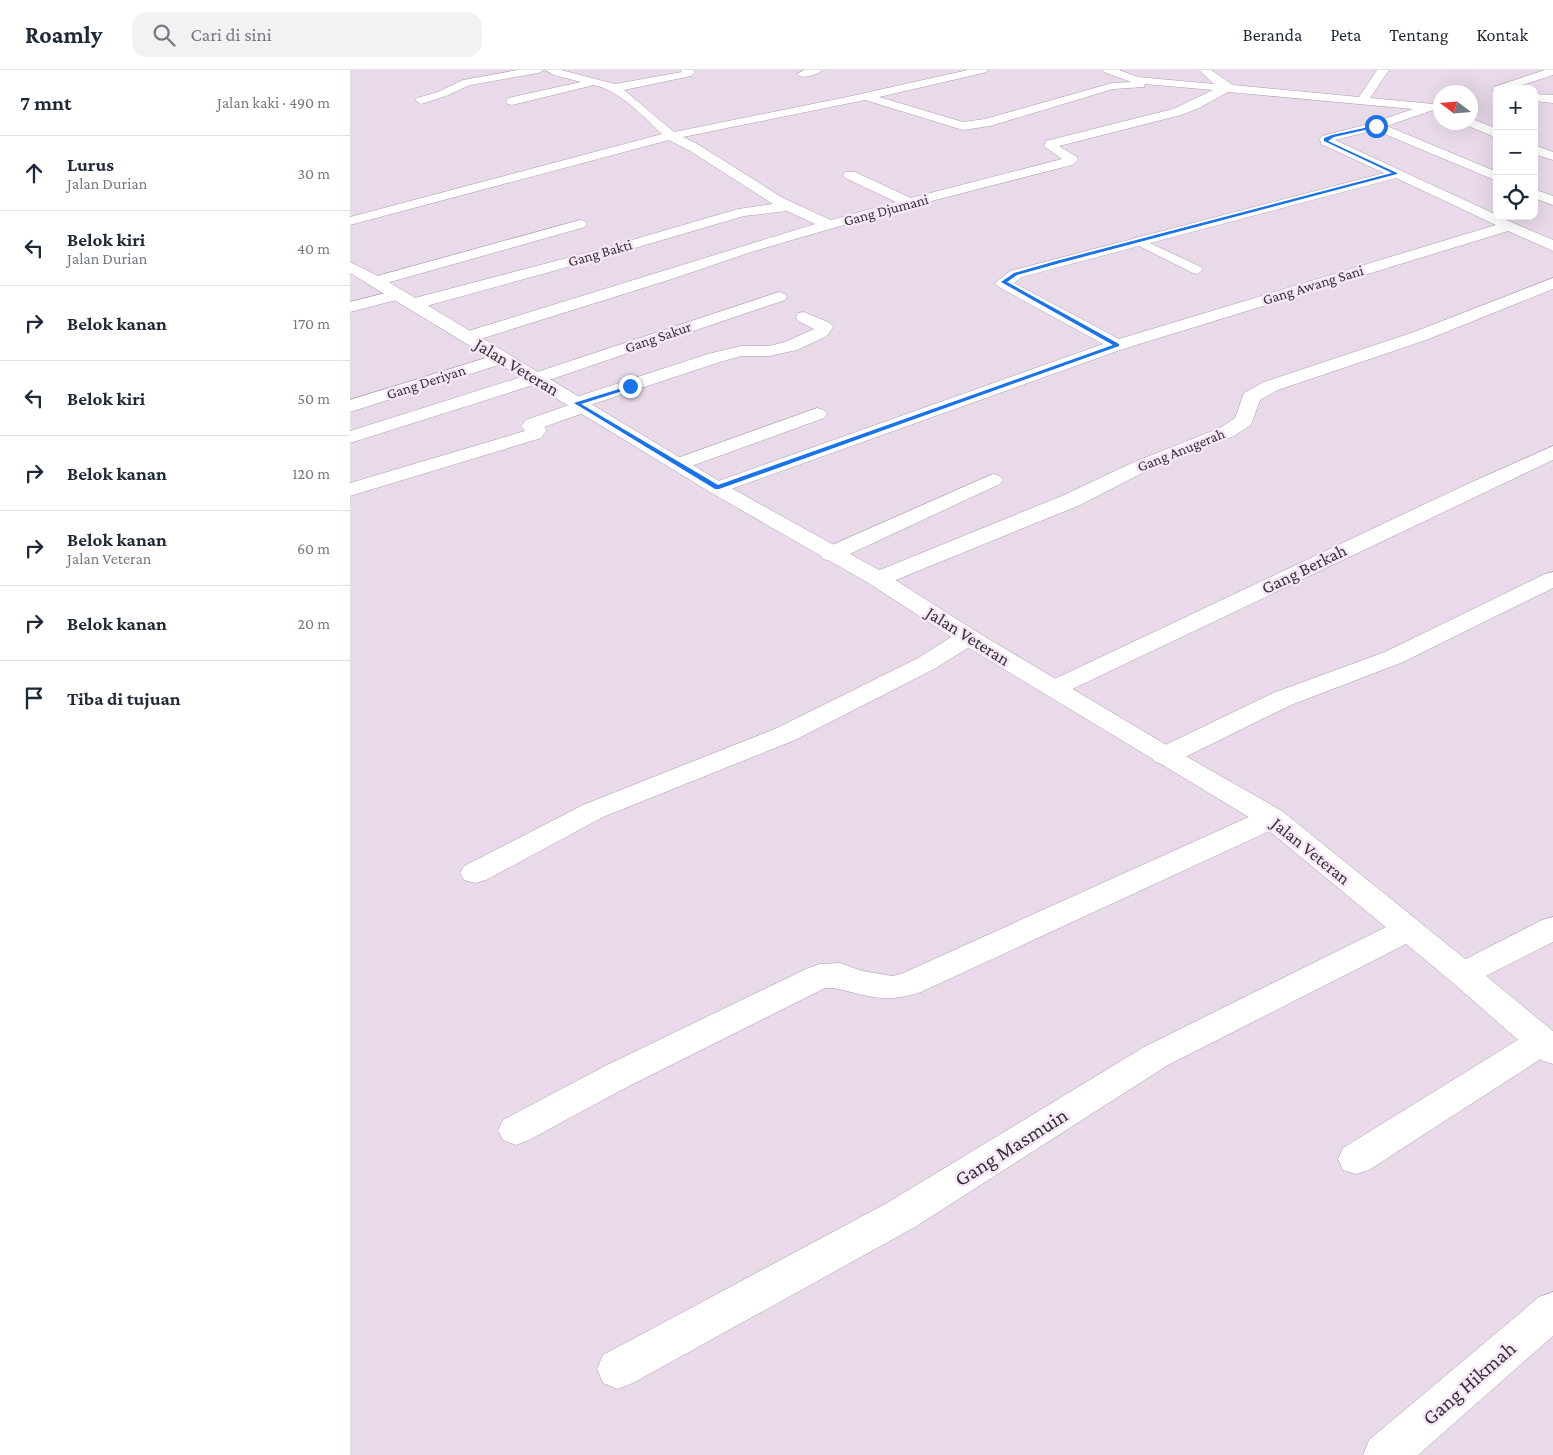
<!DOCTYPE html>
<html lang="id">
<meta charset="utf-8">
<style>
body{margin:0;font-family:"Crimson Pro",serif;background:#f2f2f3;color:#1f2937}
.controls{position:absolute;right:15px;top:15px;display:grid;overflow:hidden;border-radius:10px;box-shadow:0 5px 20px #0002}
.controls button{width:45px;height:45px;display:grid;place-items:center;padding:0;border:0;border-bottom:1px solid #e0e1e3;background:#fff;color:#1f2937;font:25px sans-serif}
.compass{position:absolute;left:1083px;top:15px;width:45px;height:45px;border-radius:50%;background:#fff;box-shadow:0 5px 20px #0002;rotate:286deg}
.stop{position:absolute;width:15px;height:15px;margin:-11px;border:4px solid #1a73e8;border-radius:50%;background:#fff}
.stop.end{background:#1a73e8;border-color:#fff;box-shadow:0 1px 5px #0008}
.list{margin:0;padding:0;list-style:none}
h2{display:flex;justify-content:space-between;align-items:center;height:65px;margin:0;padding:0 20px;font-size:21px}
h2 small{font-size:16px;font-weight:400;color:#747a83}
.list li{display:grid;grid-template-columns:32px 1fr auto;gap:15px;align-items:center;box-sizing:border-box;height:75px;padding:0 20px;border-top:1px solid #e0e1e3}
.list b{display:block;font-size:19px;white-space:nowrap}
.list p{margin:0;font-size:16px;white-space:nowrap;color:#747a83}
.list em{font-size:16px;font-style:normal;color:#747a83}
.icon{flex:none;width:28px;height:28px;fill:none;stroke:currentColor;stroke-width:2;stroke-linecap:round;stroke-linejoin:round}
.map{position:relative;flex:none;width:1203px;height:1385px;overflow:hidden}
header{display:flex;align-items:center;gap:30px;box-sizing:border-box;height:70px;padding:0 25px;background:#fff;border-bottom:1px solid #e0e1e3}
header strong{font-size:24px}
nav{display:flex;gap:28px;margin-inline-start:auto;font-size:18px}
.search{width:350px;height:45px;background:#f2f2f3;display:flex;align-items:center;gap:12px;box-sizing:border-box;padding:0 18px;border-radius:15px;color:#747a83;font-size:19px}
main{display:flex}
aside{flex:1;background:#fff}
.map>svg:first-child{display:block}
</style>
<header>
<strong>Roamly</strong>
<div class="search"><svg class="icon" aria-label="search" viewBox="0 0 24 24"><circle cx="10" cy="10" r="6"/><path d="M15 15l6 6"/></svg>Cari di sini</div>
<nav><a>Beranda</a><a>Peta</a><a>Tentang</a><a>Kontak</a></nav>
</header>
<main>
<aside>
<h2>7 mnt<small>Jalan kaki · 490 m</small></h2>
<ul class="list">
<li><svg class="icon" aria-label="ahead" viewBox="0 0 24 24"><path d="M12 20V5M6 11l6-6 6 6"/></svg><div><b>Lurus</b><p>Jalan Durian</p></div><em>30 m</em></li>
<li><svg class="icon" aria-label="left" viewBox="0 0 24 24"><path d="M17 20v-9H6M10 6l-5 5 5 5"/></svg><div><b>Belok kiri</b><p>Jalan Durian</p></div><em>40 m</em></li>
<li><svg class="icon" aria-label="right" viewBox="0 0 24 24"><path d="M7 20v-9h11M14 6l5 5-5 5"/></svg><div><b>Belok kanan</b></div><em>170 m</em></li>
<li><svg class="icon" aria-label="left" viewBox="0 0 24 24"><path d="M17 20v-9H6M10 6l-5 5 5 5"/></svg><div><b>Belok kiri</b></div><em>50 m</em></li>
<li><svg class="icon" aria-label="right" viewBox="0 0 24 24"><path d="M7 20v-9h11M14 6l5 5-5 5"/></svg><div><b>Belok kanan</b></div><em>120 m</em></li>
<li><svg class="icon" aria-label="right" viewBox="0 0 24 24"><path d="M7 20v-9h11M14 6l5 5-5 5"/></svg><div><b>Belok kanan</b><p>Jalan Veteran</p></div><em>60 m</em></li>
<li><svg class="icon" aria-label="right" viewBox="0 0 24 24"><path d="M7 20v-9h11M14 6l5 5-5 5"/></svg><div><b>Belok kanan</b></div><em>20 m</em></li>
<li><svg class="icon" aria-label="arrive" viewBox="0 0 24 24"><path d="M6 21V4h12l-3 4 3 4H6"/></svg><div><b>Tiba di tujuan</b></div></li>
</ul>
</aside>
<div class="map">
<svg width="1203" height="1385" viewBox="0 0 1203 1385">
<rect width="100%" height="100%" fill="#e8dae9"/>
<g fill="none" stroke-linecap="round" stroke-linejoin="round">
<defs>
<path id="service" d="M 787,167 L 851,197 L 853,200 L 847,204 L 843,203 L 783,173 L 781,171 L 783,169 Z"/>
<path id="minor" d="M 168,0 L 194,0 L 188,3 L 120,15 L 96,26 L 71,34 L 65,30 L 67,28 L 88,22 L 113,10 Z
M 195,0 L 211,0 L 265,14 L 332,2 L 330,0 L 343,0 L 345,2 L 341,6 L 274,20 L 324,62 L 497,27 L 618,0 L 639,0 L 633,3 L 529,27 L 613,52 L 635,49 L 762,13 L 781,12 L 754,2 L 752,0 L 769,0 L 788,7 L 864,14 L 849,0 L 861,0 L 883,15 L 1009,27 L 1027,0 L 1039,0 L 1020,28 L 1083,34 L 1085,37 L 1083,40 L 1037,56 L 1147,102 L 1147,111 L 1025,60 L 985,70 L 1147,145 L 1147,146 L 1203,170 L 1203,181 L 1158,161 L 773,279 L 367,424 L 360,422 L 357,418 L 360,414 L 753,274 L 647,216 L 645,213 L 660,201 L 1034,103 L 971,74 L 970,69 L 972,66 L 1022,53 L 1063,39 L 878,22 L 847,39 L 831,45 L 709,76 L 727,87 L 728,90 L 722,95 L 535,143 L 401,182 L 325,208 L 124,271 L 118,272 L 112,271 L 109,267 L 112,263 L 465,154 L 437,141 L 394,146 L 261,185 L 69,238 L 57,238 L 55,234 L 57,230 L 251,179 L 388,139 L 423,134 L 340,81 L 319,70 L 0,155 L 0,147 L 312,64 C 293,46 270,21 244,15 L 162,35 L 158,34 L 156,31 L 158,28 L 231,12 L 204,5 ZM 795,14 L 863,20 L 823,39 L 696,71 L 694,76 L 712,89 L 561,128 L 505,102 L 495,102 L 493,105 L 495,108 L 546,132 L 481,150 L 433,128 L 349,75 L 333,67 L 515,30 L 613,60 L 640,56 L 763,19 L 794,17 ZM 1046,108 L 1146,155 L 769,269 L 664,213 L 672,207 Z
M 454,0 L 472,0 C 467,5 456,8 449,6 L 447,4 Z
M 1195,0 L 1203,0 L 1203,5 L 1160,19 L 1147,19 L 1147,22 L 1142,19 L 1144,17 Z
M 1184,24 L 1203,25 L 1203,33 L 1184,31 Z
M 1120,48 L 1147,59 L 1147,68 L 1116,55 L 1114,52 L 1120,52 Z
M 1184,75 L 1203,82 L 1203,90 L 1184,84 Z
M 1184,119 L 1203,126 L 1203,135 L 1184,128 Z
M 230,150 L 235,151 L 237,154 L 235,157 L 26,216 L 20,214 L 18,211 L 20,208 Z
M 1203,208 L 1203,219 L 1076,270 L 928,320 L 910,330 L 901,355 L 884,366 L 798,400 L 730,435 L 536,514 L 528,516 L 520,514 L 516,509 L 520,504 L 714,425 L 784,392 L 870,358 L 885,348 L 894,323 L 914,312 L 1064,262 Z
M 48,220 L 54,222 L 56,225 L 54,228 L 0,242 L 0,232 Z
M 429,222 L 435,224 L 437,227 L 435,230 L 193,312 L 0,373 L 0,361 L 181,304 Z
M 454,242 L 480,253 L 483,257 L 477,266 L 447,280 L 419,286 L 391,286 L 370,292 L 240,335 L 242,337 L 239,341 L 194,357 L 197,360 L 191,368 L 0,426 L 0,413 L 175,361 L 171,356 L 176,350 L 219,335 L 218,333 L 220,329 L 358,284 L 391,276 L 419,276 L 435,272 L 464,259 L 448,251 L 446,247 L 448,243 Z
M 152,283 L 158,284 L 161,288 L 158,292 L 0,342 L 0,330 Z
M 467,338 L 474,340 L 477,344 L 474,348 L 336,398 L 329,400 L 322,398 L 319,394 L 322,390 Z
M 1203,376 L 1203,390 L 714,623 L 705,626 L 696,623 L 692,618 L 696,613 L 1111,417 Z
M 643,404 L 650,406 L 653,410 L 650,414 L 489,489 L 481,491 L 473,489 L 470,484 L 473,479 Z
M 1203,502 L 1203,518 L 1053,592 L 941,635 L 825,692 L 815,694 L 805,692 L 801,686 L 805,680 L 923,623 L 1035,582 L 1195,504 Z
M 618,560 L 627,562 L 630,567 L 627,572 L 586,598 L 445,670 L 253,747 L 136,810 L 125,813 L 114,810 L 110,803 L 114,796 L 233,735 L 427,658 L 568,588 L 609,562 Z
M 922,739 L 932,741 L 936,748 L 932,755 L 571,922 C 545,930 531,930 505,923 C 494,921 487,917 475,918 L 277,1017 L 179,1070 L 166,1075 L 153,1070 L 148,1060 L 153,1050 L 253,997 L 458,898 L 470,894 L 490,893 L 512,901 L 542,906 L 551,904 L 912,741 Z
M 1203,847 L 1203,872 L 1124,912 L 1113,916 L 1102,912 L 1097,904 L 1102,896 L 1192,850 Z
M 1057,849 L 1068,852 L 1073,860 L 1068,868 L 818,995 L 565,1157 L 283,1313 L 268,1319 L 253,1313 L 247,1299 L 253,1285 L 537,1133 L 794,977 L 1046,852 Z
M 1191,959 L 1203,963 L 1203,981 L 1019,1100 L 1006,1104 L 993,1100 L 988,1089 L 993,1078 L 1179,963 Z
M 1203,1222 L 1203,1266 L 1068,1385 L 1013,1385 L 1019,1370 L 1189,1227 Z"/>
<path id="tertiary" d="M 0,192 L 32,208 L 374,414 L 536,504 L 627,562 L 825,680 L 932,741 L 1124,896 L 1203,961 L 1203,994 L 1191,990 L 1102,912 L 912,755 L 609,572 L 520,514 L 360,422 L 0,203 Z"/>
</defs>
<use href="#service" stroke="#ab9eac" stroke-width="1"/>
<use href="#minor" stroke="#ab9eac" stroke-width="1"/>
<use href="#tertiary" stroke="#ab9eac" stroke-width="1"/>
<use href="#service" fill="#fff" fill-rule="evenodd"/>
<use href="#minor" fill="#fff" fill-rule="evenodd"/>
<use href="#tertiary" fill="#fff" fill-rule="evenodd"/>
</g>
<path fill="#1a73e8" d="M 1028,55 L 1028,57 L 984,67 L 978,71 L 1047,103 L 1047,104 L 710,193 L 667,205 L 657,212 L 769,274 L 769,276 L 369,419 L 365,419 L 224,333 L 282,315 L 282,318 L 231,334 L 368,415 L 763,275 L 651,212 L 664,203 L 706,191 L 1042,103 L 974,71 L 974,68 L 982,65 Z"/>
<g text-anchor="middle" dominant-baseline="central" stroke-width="5" stroke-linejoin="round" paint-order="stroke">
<g font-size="15" fill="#383238" stroke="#f6e7f6">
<text transform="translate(536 140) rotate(-15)">Gang Djumani</text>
<text transform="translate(250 183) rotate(-16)">Gang Bakti</text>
<text transform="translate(963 215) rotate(-17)">Gang Awang Sani</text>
<text transform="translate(308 267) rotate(-19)">Gang Sakur</text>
<text transform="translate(76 312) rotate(-18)">Gang Deriyan</text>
<text transform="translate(831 380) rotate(-22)">Gang Anugerah</text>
</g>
<g font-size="18" fill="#383238" stroke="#f6e7f6">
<text transform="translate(167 297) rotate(31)">Jalan Veteran</text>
<text transform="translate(954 499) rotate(-26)">Gang Berkah</text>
<text transform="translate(618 566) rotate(32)">Jalan Veteran</text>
<text transform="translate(961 781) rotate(39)">Jalan Veteran</text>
</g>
<g font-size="21" fill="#383238" stroke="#f6e7f6">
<text transform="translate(661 1077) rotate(-32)">Gang Masmuin</text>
<text transform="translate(1119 1313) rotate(-41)">Gang Hikmah</text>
</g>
</g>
</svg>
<div class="controls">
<button>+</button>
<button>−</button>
<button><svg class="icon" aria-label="locate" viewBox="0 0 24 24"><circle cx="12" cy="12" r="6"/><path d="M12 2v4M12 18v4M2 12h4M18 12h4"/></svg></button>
</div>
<svg class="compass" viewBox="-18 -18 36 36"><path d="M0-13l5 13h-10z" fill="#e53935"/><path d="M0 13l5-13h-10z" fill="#747a83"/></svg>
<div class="stop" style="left:1026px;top:56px"></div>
<div class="stop end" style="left:280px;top:316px"></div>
</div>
</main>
